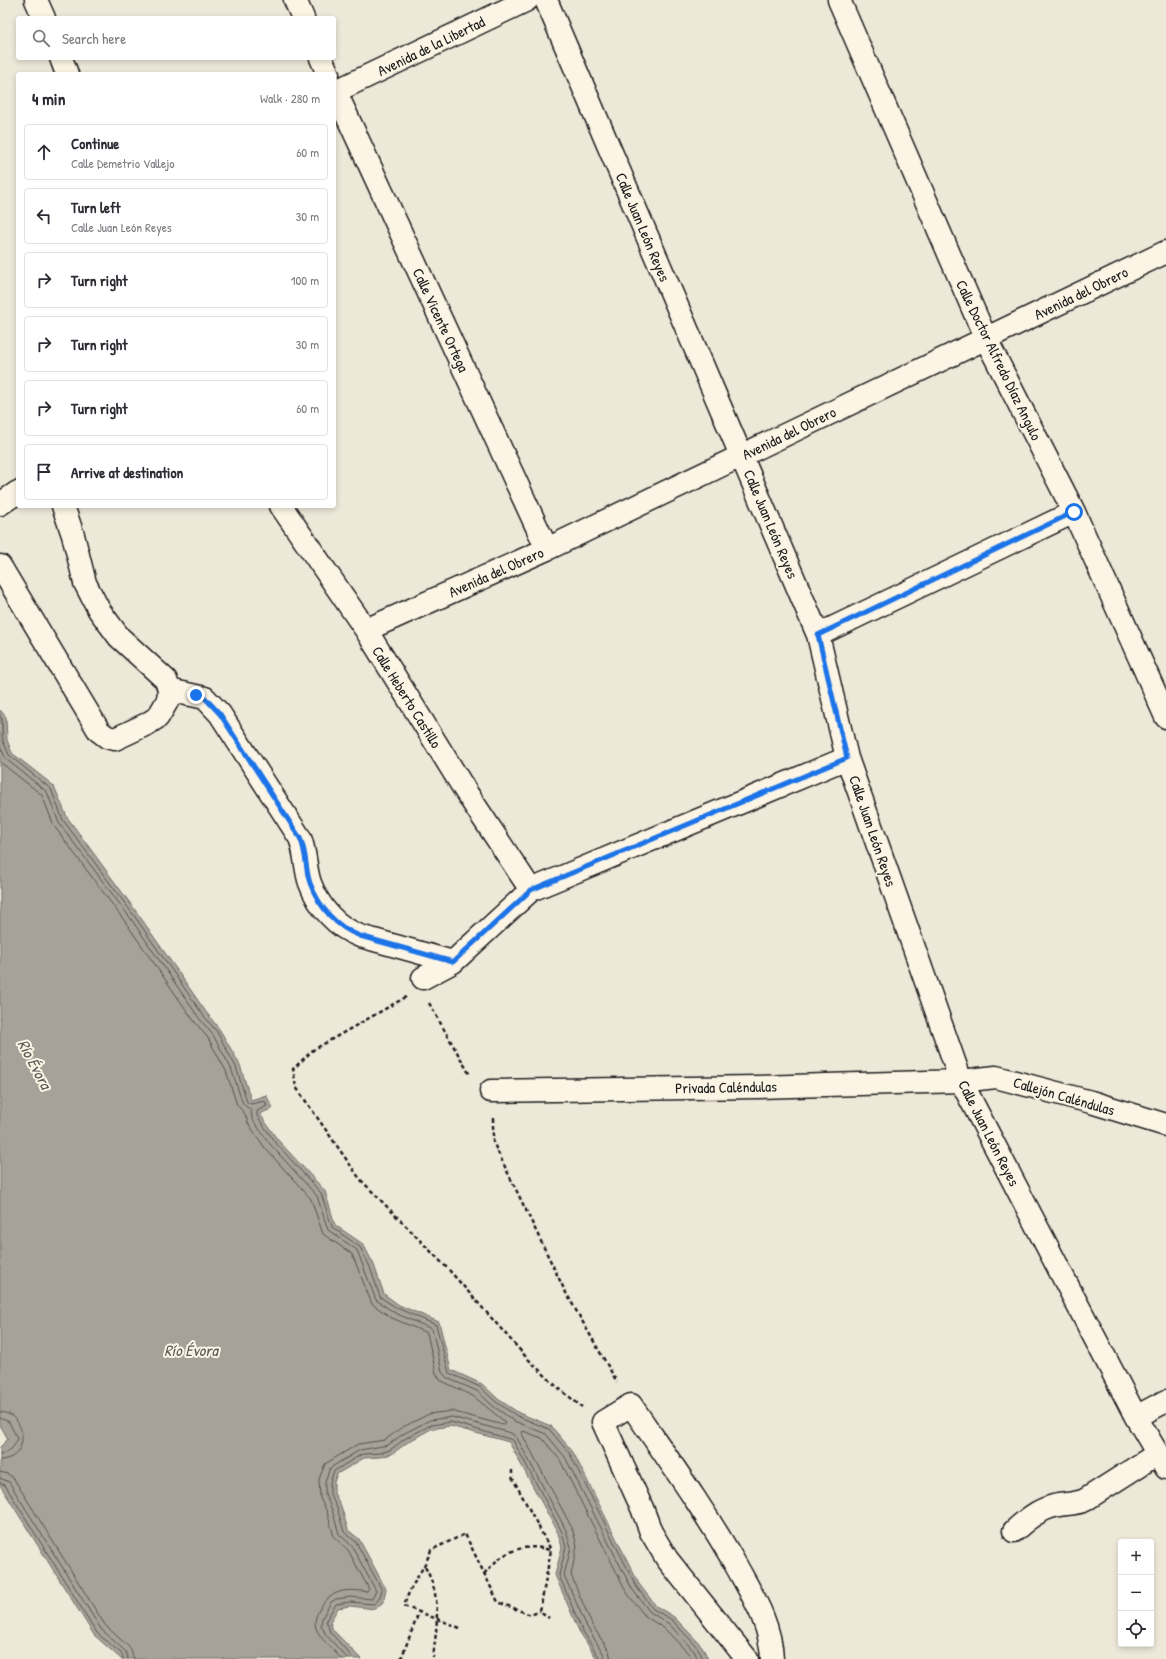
<!DOCTYPE html>
<meta charset="utf-8">
<style>
body{margin:0;font-family:"Patrick Hand",sans-serif;background:#f2f2f3;color:#2b2b33}
.controls{position:absolute;right:12px;bottom:12px;display:grid;overflow:hidden;border-radius:4px;box-shadow:0 2px 6px #0003}
.controls button{width:36px;height:36px;display:grid;place-items:center;padding:0;border:0;border-bottom:1px solid #e1e1e2;background:#fff;color:#2b2b33;font:20px sans-serif}
.stop{position:absolute;width:12px;height:12px;margin:-9px;border:3px solid #1a73e8;border-radius:50%;background:#fff}
.stop.end{background:#1a73e8;border-color:#fff;box-shadow:0 1px 4px #0008}
.list{margin:0;padding:0;list-style:none}
h2{display:flex;justify-content:space-between;align-items:center;height:52px;margin:0;padding:0 16px;font-size:17px}
h2 small{font-size:13px;font-weight:400;color:#7c7c81}
.list li{display:grid;grid-template-columns:26px 1fr auto;gap:12px;align-items:center;box-sizing:border-box;height:56px;margin:0 8px 8px;padding:0 8px;border:1px solid #e1e1e2;border-radius:4px}
.list b{display:block;font-size:15px;white-space:nowrap}
.list p{margin:0;font-size:13px;white-space:nowrap;color:#7c7c81}
.list em{font-size:13px;font-style:normal;color:#7c7c81}
.icon{flex:none;width:22px;height:22px;fill:none;stroke:currentColor;stroke-width:2;stroke-linecap:round;stroke-linejoin:round}
.map{position:relative;flex:none;width:1166px;height:1659px;overflow:hidden}
.search{position:absolute;background:#fff;box-shadow:0 2px 6px #0003;left:16px;top:16px;width:320px;height:44px;display:flex;align-items:center;gap:10px;box-sizing:border-box;padding:0 14px;border-radius:4px;color:#7c7c81;font-size:15px}
.panel{position:absolute;background:#fff;box-shadow:0 2px 6px #0003;left:16px;top:72px;width:320px;height:436px;border-radius:4px}
.map>svg:first-child{display:block}
</style>
<div class="map">
<svg width="1166" height="1659" viewBox="0 0 1166 1659">
<rect width="100%" height="100%" fill="#eee8d9"/>
<filter id="ink" filterUnits="userSpaceOnUse"><feTurbulence type="fractalNoise" baseFrequency=".025" numOctaves="2"/><feDisplacementMap in="SourceGraphic" scale="8" xChannelSelector="R" yChannelSelector="G"/><feConvolveMatrix kernelMatrix="1 2 1 2 8 2 1 2 1" color-interpolation-filters="sRGB"/></filter>
<g filter="url(#ink)">
<path fill="#a7a299" stroke="#6f6c67" d="M 0,710 L 6,717 L 7,740 L 12,753 L 54,786 L 67,817 L 138,914 L 206,1012 L 220,1030 L 240,1065 L 251,1100 L 266,1095 L 273,1108 L 260,1114 L 277,1139 L 325,1191 L 335,1225 L 363,1244 L 374,1265 L 384,1294 L 399,1305 L 439,1322 L 451,1370 L 482,1384 L 498,1399 L 519,1413 L 551,1426 L 573,1452 L 639,1584 L 656,1606 L 674,1617 L 702,1646 L 708,1659 L 597,1659 L 579,1631 L 555,1575 L 562,1547 L 558,1533 L 509,1442 L 450,1426 L 431,1429 L 408,1442 L 392,1454 L 380,1457 L 364,1458 L 337,1474 L 334,1482 L 334,1493 L 341,1506 L 348,1530 L 359,1539 L 386,1589 L 383,1602 L 375,1609 L 350,1606 L 338,1608 L 330,1622 L 333,1630 L 361,1659 L 121,1659 L 94,1635 L 0,1485 L 0,1447 L 8,1439 L 0,1425 Z"/>
<g fill="none" stroke-linecap="round" stroke-linejoin="round">
<path stroke="#54524e" stroke-width="1" d="M 0,716 L 2,719 L 3,741 L 9,755 L 51,789 L 63,820 L 135,917 L 203,1015 L 217,1032 L 236,1067 L 247,1102 L 251,1104 L 265,1101 L 267,1106 L 257,1111 L 257,1116 L 274,1141 L 321,1193 L 332,1227 L 360,1247 L 370,1267 L 380,1297 L 397,1308 L 436,1325 L 449,1373 L 480,1387 L 496,1402 L 517,1416 L 549,1429 L 570,1454 L 636,1586 L 653,1609 L 672,1620 L 698,1648 L 703,1659
M 0,746 L 6,759 L 47,792 L 59,823 L 131,919 L 199,1018 L 213,1035 L 231,1068 L 243,1104 L 251,1110 L 252,1119 L 270,1144 L 317,1196 L 328,1230 L 357,1250 L 376,1300 L 395,1313 L 432,1329 L 442,1372 L 447,1378 L 477,1391 L 493,1406 L 514,1421 L 546,1434 L 565,1457 L 632,1589 L 650,1612 L 669,1624 L 694,1651 L 698,1659
M 0,762 L 42,795 L 54,826 L 126,923 L 194,1021 L 208,1038 L 226,1071 L 237,1105 L 245,1114 L 248,1123 L 265,1148 L 311,1199 L 323,1234 L 352,1254 L 372,1304 L 392,1318 L 427,1333 L 436,1373 L 440,1380 L 473,1396 L 505,1422 L 503,1425 L 451,1411 L 429,1414 L 401,1428 L 385,1440 L 358,1444 L 325,1464 L 319,1479 L 320,1498 L 327,1512 L 334,1537 L 348,1550 L 369,1589 L 367,1592 C 345,1588 331,1590 319,1610 C 316,1616 314,1621 316,1628 C 321,1641 333,1648 341,1659
M 0,1412 C 27,1413 32,1459 0,1460
M 0,1418 L 9,1422 L 17,1438 C 16,1446 8,1454 0,1454
M 0,1472 L 8,1474 L 14,1479 L 105,1625 L 130,1648 L 134,1659
M 0,1478 L 9,1482 L 101,1629 L 126,1652 L 128,1659
M 0,1483 L 5,1485 L 97,1633 L 122,1654 L 123,1659
M 348,1659 L 326,1635 L 321,1625 L 322,1618 L 331,1602 L 336,1599 L 350,1597 L 372,1599 L 376,1591 L 352,1546 L 339,1534 L 332,1510 L 325,1494 L 325,1481 L 330,1468 L 360,1450 L 388,1445 L 403,1434 L 430,1420 L 452,1417 L 511,1433 L 517,1438 L 566,1530 L 571,1548 L 564,1575 L 587,1627 L 603,1653 L 605,1659
M 354,1659 L 330,1632 L 326,1620 L 336,1604 L 350,1602 L 374,1604 L 379,1599 L 382,1590 L 356,1542 L 344,1532 L 337,1508 L 330,1494 L 330,1482 L 334,1471 L 362,1454 L 380,1453 L 390,1450 L 406,1438 L 431,1425 L 451,1422 L 513,1440 L 562,1532 L 566,1547 L 559,1575 L 582,1630 L 600,1659
M 611,1659 L 609,1651 L 592,1625 L 571,1575 L 577,1546 L 572,1528 L 522,1434 L 523,1431 L 542,1438 L 560,1460 L 627,1593 L 645,1616 L 665,1629 L 689,1654 L 691,1659"/>
<defs>
<path id="minor" d="M 36,0 L 44,18
M 295,0 L 303,18
M 546,0 L 818,635 L 847,758 L 961,1081 L 1136,1417 L 1166,1468
M 839,0 L 986,339 L 1074,512 L 1166,717
M 61,58 L 67,74
M 321,58 L 328,74
M 334,88 L 547,549
M 334,92 L 527,0
M 0,504 L 18,492
M 281,506 L 366,630 L 468,795 L 531,890
M 0,566 L 99,731 L 107,737 L 115,739 L 147,724 L 158,717 L 168,700 L 169,690 L 166,680 L 119,637 L 99,610 L 85,583 L 73,535 L 63,506
M 366,630 L 547,549 L 1166,252
M 818,635 L 1074,512
M 169,690 L 205,698 L 220,714 L 300,838 C 306,853 305,869 310,883 C 319,907 336,927 360,936 L 453,962
M 423,978 L 453,962 L 531,890 L 847,758
M 491,1091 L 758,1087 L 961,1081 L 996,1077 L 1091,1102 L 1166,1125
M 1136,1417 L 1166,1401
M 1014,1531 C 1026,1520 1038,1510 1054,1506 C 1065,1503 1074,1505 1085,1500 L 1157,1454
M 747,1659 L 667,1559 L 651,1532 L 642,1508 L 603,1422 L 631,1405 C 668,1459 706,1512 738,1569 C 754,1598 771,1625 772,1659"/>
</defs>
<use href="#minor" stroke="#1c1c1c" stroke-width="25"/>
<path stroke="#1c1c1c" stroke-width="2.5" stroke-dasharray="4 3" stroke-linecap="butt" d="M 406,997 L 313,1050 L 293,1069 L 296,1087 L 360,1179 L 449,1270 L 526,1357 L 556,1386 L 582,1407
M 429,1003 L 470,1075
M 493,1118 L 493,1142 L 565,1291 L 617,1382
M 512,1470 L 512,1477 L 551,1550 L 540,1611 L 549,1618
M 425,1567 C 442,1597 437,1625 433,1657
M 484,1574 C 502,1552 522,1542 550,1550
M 460,1628 L 404,1606 C 410,1585 424,1570 431,1550 L 465,1534 L 498,1602 L 531,1615 L 540,1611
M 401,1659 L 419,1612"/>
<use href="#minor" stroke="#fcf5e5" stroke-width="22"/>
</g>
</g>
<g fill="none" stroke-linecap="round" stroke-linejoin="round" filter="url(#ink)">
<path stroke="#1a73e8" stroke-width="5" d="M 196,695 L 205,698 L 220,714 L 300,838 C 307,853 305,869 310,883 C 319,907 336,927 360,936 L 453,962 L 531,890 L 847,758 L 818,635 L 1074,512"/>
</g>
<g text-anchor="middle" dominant-baseline="central" stroke-width="4" stroke-linejoin="round" paint-order="stroke">
<g font-size="15" fill="#1c1c1c" stroke="#fcf5e5">
<text transform="translate(431 46) rotate(-26)">Avenida de la Libertad</text>
<text transform="translate(643 227) rotate(67)">Calle Juan León Reyes</text>
<text transform="translate(1081 293) rotate(-26)">Avenida del Obrero</text>
<text transform="translate(441 320) rotate(65)">Calle Vicente Ortega</text>
<text transform="translate(999 360) rotate(64)">Calle Doctor Alfredo Díaz Angulo</text>
<text transform="translate(789 433) rotate(-26)">Avenida del Obrero</text>
<text transform="translate(771 524) rotate(67)">Calle Juan León Reyes</text>
<text transform="translate(496 572) rotate(-24)">Avenida del Obrero</text>
<text transform="translate(407 697) rotate(58)">Calle Heberto Castillo</text>
<text transform="translate(873 831) rotate(71)">Calle Juan León Reyes</text>
<text transform="translate(726 1087) rotate(-1)">Privada Caléndulas</text>
<text transform="translate(1064 1096) rotate(16)">Callejón Caléndulas</text>
<text transform="translate(989 1133) rotate(63)">Calle Juan León Reyes</text>
</g>
<g font-size="16" font-style="italic" fill="#5b5854" stroke="#fcf5e5">
<text transform="translate(35 1064) rotate(62)">Río Évora</text>
<text x="191" y="1350">Río Évora</text>
</g>
</g>
</svg>
<div class="controls">
<button>+</button>
<button>−</button>
<button><svg class="icon" aria-label="locate" viewBox="0 0 24 24"><circle cx="12" cy="12" r="6"/><path d="M12 2v4M12 18v4M2 12h4M18 12h4"/></svg></button>
</div>
<div class="stop" style="left:1074px;top:512px"></div>
<div class="stop end" style="left:196px;top:695px"></div>
<div class="search"><svg class="icon" aria-label="search" viewBox="0 0 24 24"><circle cx="10" cy="10" r="6"/><path d="M15 15l6 6"/></svg>Search here</div>
<section class="panel">
<h2>4 min<small>Walk · 280 m</small></h2>
<ul class="list">
<li><svg class="icon" aria-label="ahead" viewBox="0 0 24 24"><path d="M12 20V5M6 11l6-6 6 6"/></svg><div><b>Continue</b><p>Calle Demetrio Vallejo</p></div><em>60 m</em></li>
<li><svg class="icon" aria-label="left" viewBox="0 0 24 24"><path d="M17 20v-9H6M10 6l-5 5 5 5"/></svg><div><b>Turn left</b><p>Calle Juan León Reyes</p></div><em>30 m</em></li>
<li><svg class="icon" aria-label="right" viewBox="0 0 24 24"><path d="M7 20v-9h11M14 6l5 5-5 5"/></svg><div><b>Turn right</b></div><em>100 m</em></li>
<li><svg class="icon" aria-label="right" viewBox="0 0 24 24"><path d="M7 20v-9h11M14 6l5 5-5 5"/></svg><div><b>Turn right</b></div><em>30 m</em></li>
<li><svg class="icon" aria-label="right" viewBox="0 0 24 24"><path d="M7 20v-9h11M14 6l5 5-5 5"/></svg><div><b>Turn right</b></div><em>60 m</em></li>
<li><svg class="icon" aria-label="arrive" viewBox="0 0 24 24"><path d="M6 21V4h12l-3 4 3 4H6"/></svg><div><b>Arrive at destination</b></div></li>
</ul>
</section>
</div>
